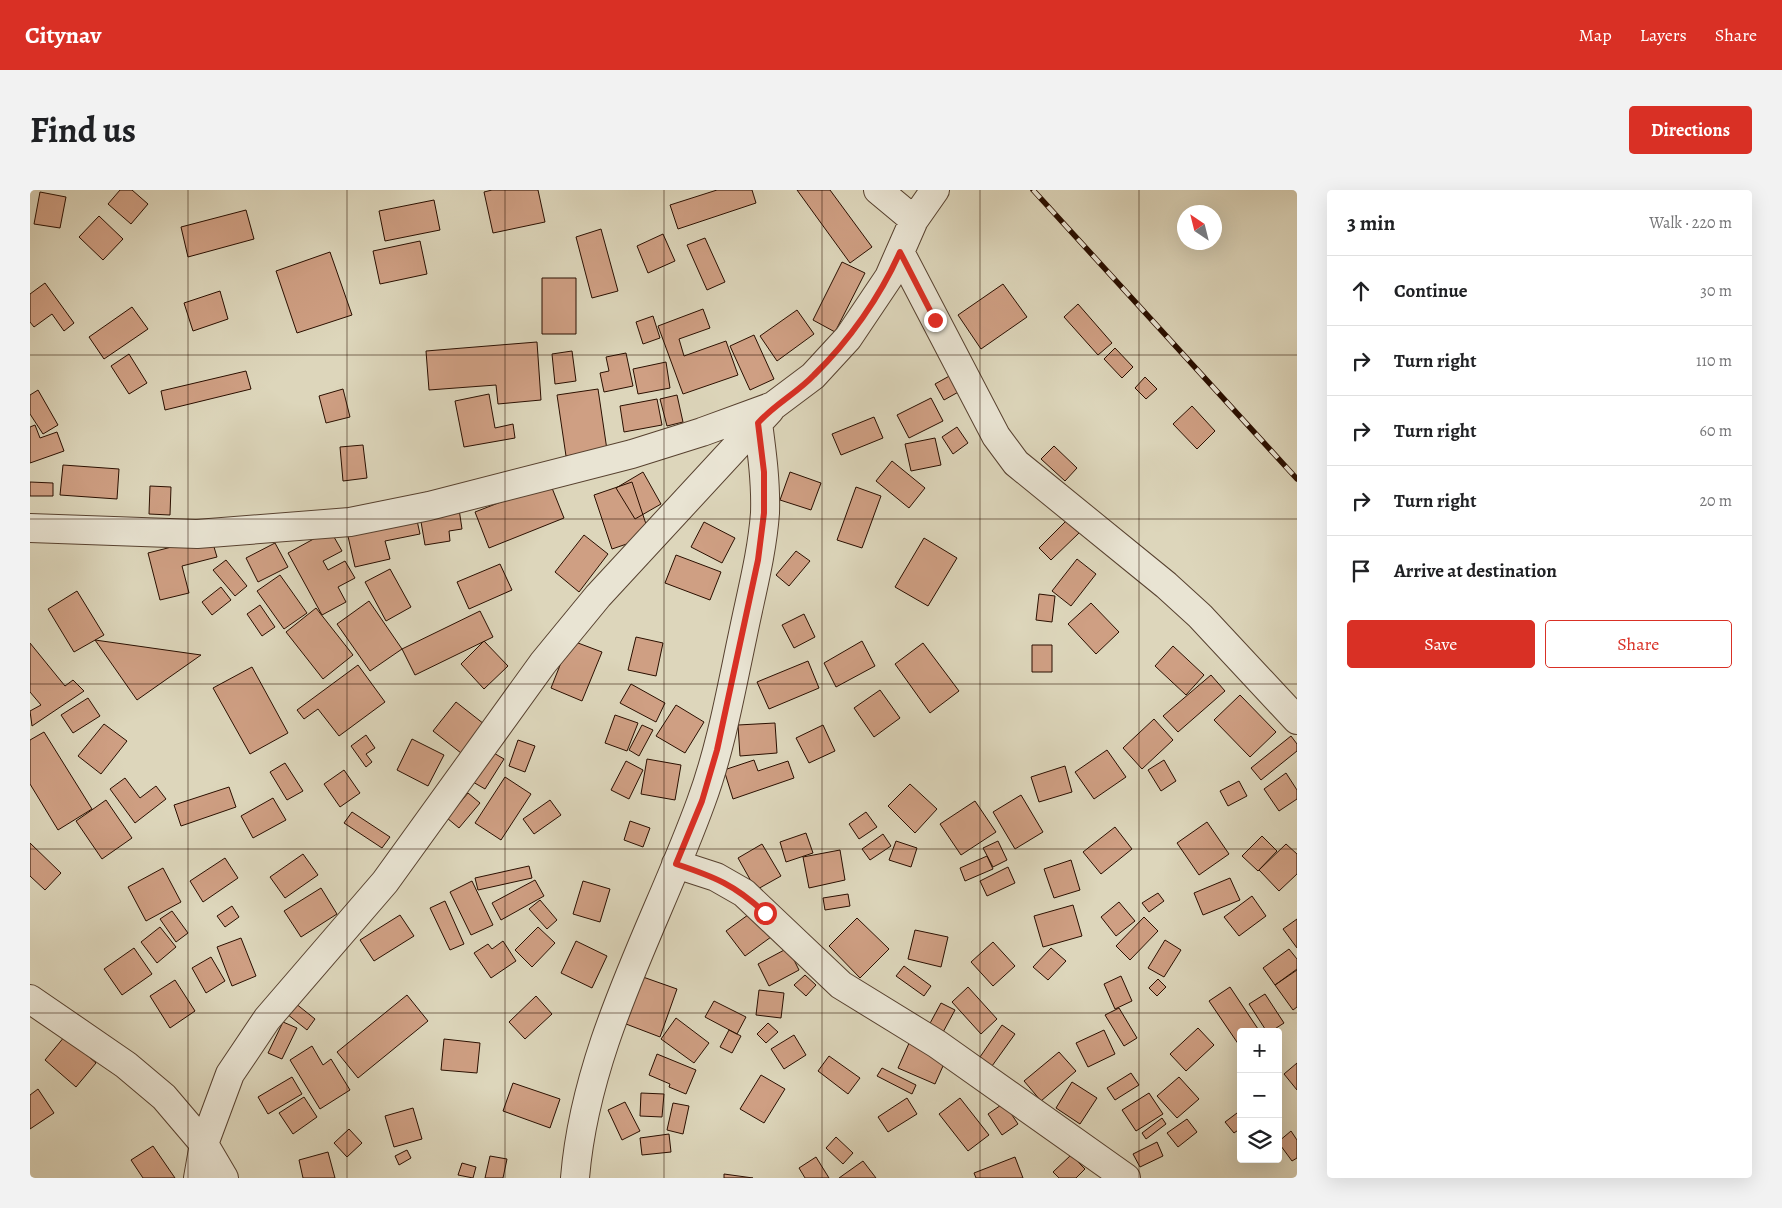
<!DOCTYPE html>
<meta charset="utf-8">
<style>
body{margin:0;font-family:Alegreya,serif;background:#f2f2f2;color:#202124}
.controls{position:absolute;right:15px;bottom:15px;display:grid;overflow:hidden;border-radius:5px;box-shadow:0 5px 20px #0002}
.controls button{width:45px;height:45px;display:grid;place-items:center;padding:0;border:0;border-bottom:1px solid #e0e0e0;background:#fff;color:#202124;font:25px sans-serif}
.compass{position:absolute;left:1147px;top:15px;width:45px;height:45px;border-radius:50%;background:#fff;box-shadow:0 5px 20px #0002;rotate:325deg}
.stop{position:absolute;width:15px;height:15px;margin:-11px;border:4px solid #d93025;border-radius:50%;background:#fff}
.stop.end{background:#d93025;border-color:#fff;box-shadow:0 1px 5px #0008}
.list{margin:0;padding:0;list-style:none}
h2{display:flex;justify-content:space-between;align-items:center;height:65px;margin:0;padding:0 20px;font-size:21px}
h2 small{font-size:16px;font-weight:400;color:#757577}
.list li{display:grid;grid-template-columns:32px 1fr auto;gap:15px;align-items:center;box-sizing:border-box;height:70px;padding:0 20px;border-top:1px solid #e0e0e0}
.list b{display:block;font-size:19px;white-space:nowrap}
.list em{font-size:16px;font-style:normal;color:#757577}
.actions{display:flex;gap:10px;padding:15px 20px}
.actions a{flex:1;padding:11px 0;border:1px solid #d93025;border-radius:5px;text-align:center;font-size:18px;color:#d93025}
.actions .main{background:#d93025;color:#fff}
.icon{flex:none;width:28px;height:28px;fill:none;stroke:currentColor;stroke-width:2;stroke-linecap:round;stroke-linejoin:round}
.map{position:relative;flex:none;width:1267px;height:988px;overflow:hidden;border-radius:5px}
header{display:flex;align-items:center;gap:30px;box-sizing:border-box;height:70px;padding:0 25px;background:#d93025;color:#fff}
header strong{font-size:24px}
nav{display:flex;gap:28px;margin-inline-start:auto;font-size:18px}
.intro{display:flex;align-items:center;justify-content:space-between;box-sizing:border-box;height:120px;padding:0 30px}
h1{margin:0;font-size:35px}
.button{padding:12px 22px;border-radius:5px;background:#d93025;color:#fff;font-size:18px;font-weight:700}
main{display:flex;gap:30px;padding:0 30px}
aside{flex:1;background:#fff;border-radius:5px;box-shadow:0 5px 20px #0002}
.map>svg:first-child{display:block}
</style>
<header>
<strong>Citynav</strong>
<nav><a>Map</a><a>Layers</a><a>Share</a></nav>
</header>
<div class="intro"><h1>Find us</h1><a class="button">Directions</a></div>
<main>
<div class="map">
<svg width="1267" height="988" viewBox="0 0 1267 988">
<rect width="100%" height="100%" fill="#ddd6bb"/>
<filter id="stains"><feTurbulence type="fractalNoise" baseFrequency=".004" numOctaves="4"/><feColorMatrix values="0 0 0 0 .2 0 0 0 0 .09 0 0 0 0 .02 0 0 0 .5 -.17"/></filter>
<radialGradient id="worn" r=".72"><stop offset=".6" stop-color="#630" stop-opacity="0"/><stop offset="1" stop-color="#630" stop-opacity=".3"/></radialGradient>
<path fill="#cf9f83" stroke="#2a0f00" d="M 90,0 L 102,0 L 118,14 L 101,34 L 78,14 Z
M 462,0 L 508,0 L 515,32 L 463,43 L 454,2 Z
M 687,0 L 722,0 L 726,13 L 648,39 L 640,15 Z
M 767,0 L 800,0 L 842,57 L 820,73 Z
M 10,2 L 36,7 L 30,38 L 4,34 Z
M 404,10 L 410,40 L 355,51 L 349,21 Z
M 216,20 L 224,49 L 158,67 L 151,37 Z
M 69,26 L 93,49 L 73,70 L 49,47 Z
M 571,39 L 588,101 L 562,108 L 546,47 Z
M 633,44 L 645,71 L 618,83 L 607,56 Z
M 675,48 L 695,92 L 677,100 L 657,55 Z
M 390,51 L 397,84 L 350,94 L 343,61 Z
M 300,62 L 322,125 L 267,143 L 246,81 Z
M 812,72 L 835,83 L 805,142 L 783,130 Z
M 512,88 L 546,88 L 546,144 L 512,144 Z
M 15,93 L 44,133 L 34,141 L 22,124 L 4,137 L 0,132 L 0,104 Z
M 973,94 L 997,127 L 951,159 L 928,125 Z
M 190,101 L 198,129 L 163,141 L 154,113 Z
M 1048,114 L 1082,153 L 1068,165 L 1034,127 Z
M 102,117 L 118,139 L 74,169 L 59,147 Z
M 673,119 L 680,138 L 649,149 L 654,166 L 696,151 L 708,185 L 653,204 L 628,136 Z
M 767,120 L 784,144 L 747,171 L 730,146 Z
M 623,126 L 630,148 L 613,154 L 606,132 Z
M 724,145 L 744,189 L 720,200 L 700,156 Z
M 507,152 L 511,210 L 468,214 L 466,195 L 399,200 L 396,161 Z
M 1085,158 L 1103,177 L 1092,188 L 1074,169 Z
M 542,161 L 546,191 L 525,194 L 522,164 Z
M 596,163 L 603,196 L 574,202 L 570,183 L 579,181 L 576,167 Z
M 99,164 L 117,193 L 99,204 L 81,176 Z
M 636,172 L 640,198 L 608,204 L 603,179 Z
M 216,181 L 221,199 L 135,220 L 131,201 Z
M 923,184 L 932,200 L 914,210 L 905,194 Z
M 1115,187 L 1127,199 L 1116,209 L 1105,198 Z
M 313,199 L 320,227 L 296,233 L 289,206 Z
M 568,199 L 577,260 L 536,266 L 527,205 Z
M 8,200 L 28,235 L 13,244 L 0,224 L 0,205 Z
M 459,204 L 465,238 L 483,234 L 485,248 L 434,257 L 425,211 Z
M 647,205 L 653,232 L 637,236 L 630,209 Z
M 901,208 L 913,231 L 879,248 L 867,225 Z
M 627,209 L 632,235 L 594,242 L 590,216 Z
M 1162,216 L 1185,241 L 1167,259 L 1143,234 Z
M 844,227 L 853,248 L 811,265 L 802,244 Z
M 5,235 L 10,248 L 27,242 L 34,261 L 0,273 L 0,237 Z
M 927,237 L 938,253 L 923,264 L 912,247 Z
M 905,248 L 911,275 L 881,281 L 875,254 Z
M 333,255 L 337,288 L 313,291 L 310,257 Z
M 1024,256 L 1047,278 L 1035,291 L 1011,269 Z
M 862,271 L 895,298 L 879,318 L 846,291 Z
M 33,275 L 89,279 L 87,309 L 30,305 Z
M 613,282 L 631,314 L 605,329 L 586,298 Z
M 760,282 L 791,293 L 781,320 L 750,310 Z
M 0,292 L 23,293 L 23,306 L 0,306 Z
M 602,292 L 620,346 L 582,359 L 564,305 Z
M 520,293 L 534,328 L 459,358 L 445,322 Z
M 120,296 L 141,297 L 140,325 L 119,324 Z
M 826,297 L 851,306 L 832,358 L 807,350 Z
M 429,319 L 432,339 L 419,341 L 420,351 L 395,355 L 390,326 Z
M 386,326 L 390,344 L 355,351 L 360,369 L 325,377 L 317,342 Z
M 1036,331 L 1049,343 L 1021,370 L 1009,358 Z
M 674,332 L 705,348 L 692,373 L 661,357 Z
M 300,340 L 312,361 L 293,371 L 298,380 L 315,371 L 325,388 L 308,397 L 316,412 L 292,425 L 258,363 Z
M 554,345 L 578,364 L 549,402 L 525,382 Z
M 181,347 L 187,367 L 152,376 L 159,403 L 130,410 L 118,363 Z
M 894,348 L 927,368 L 898,416 L 865,397 Z
M 245,353 L 258,377 L 228,392 L 216,368 Z
M 766,361 L 780,371 L 759,396 L 746,385 Z
M 646,365 L 691,382 L 680,410 L 635,393 Z
M 1047,369 L 1066,384 L 1041,416 L 1022,401 Z
M 196,370 L 217,396 L 205,406 L 183,380 Z
M 470,374 L 482,400 L 439,419 L 427,392 Z
M 360,379 L 381,417 L 356,431 L 335,392 Z
M 250,385 L 277,423 L 254,439 L 227,401 Z
M 191,397 L 201,410 L 182,425 L 172,412 Z
M 47,401 L 74,445 L 44,462 L 18,419 Z
M 1009,404 L 1025,406 L 1022,432 L 1006,430 Z
M 339,411 L 372,459 L 340,481 L 307,434 Z
M 1061,413 L 1089,442 L 1066,464 L 1038,434 Z
M 230,415 L 245,437 L 232,446 L 217,424 Z
M 286,418 L 323,465 L 293,489 L 256,442 Z
M 450,421 L 463,447 L 385,485 L 372,459 Z
M 774,424 L 785,447 L 764,458 L 752,435 Z
M 606,447 L 633,453 L 626,486 L 598,480 Z
M 65,450 L 171,465 L 107,510 Z
M 540,450 L 572,462 L 552,511 L 521,498 Z
M 454,451 L 478,476 L 454,499 L 431,474 Z
M 832,451 L 845,476 L 806,497 L 794,473 Z
M 0,453 L 35,496 L 43,490 L 54,501 L 2,536 L 0,521 L 11,515 L 0,502 Z
M 893,453 L 929,501 L 900,523 L 865,474 Z
M 1002,455 L 1022,455 L 1022,482 L 1002,482 Z
M 1143,456 L 1174,485 L 1156,505 L 1125,476 Z
M 778,471 L 789,498 L 739,519 L 727,492 Z
M 328,475 L 355,512 L 309,546 L 288,519 L 274,529 L 267,520 Z
M 222,477 L 258,543 L 220,564 L 183,498 Z
M 1181,485 L 1195,501 L 1148,542 L 1133,526 Z
M 601,494 L 635,513 L 626,532 L 590,513 Z
M 850,500 L 870,528 L 844,547 L 824,518 Z
M 1210,505 L 1246,542 L 1220,567 L 1184,530 Z
M 58,508 L 70,526 L 43,543 L 31,525 Z
M 426,512 L 454,534 L 431,563 L 403,541 Z
M 646,515 L 674,532 L 655,563 L 626,546 Z
M 585,525 L 608,533 L 597,561 L 575,553 Z
M 1124,529 L 1143,550 L 1112,579 L 1093,558 Z
M 745,533 L 747,563 L 710,566 L 708,535 Z
M 74,534 L 97,551 L 71,584 L 48,566 Z
M 612,535 L 623,540 L 609,566 L 599,560 Z
M 793,535 L 805,561 L 779,573 L 766,548 Z
M 14,542 L 62,619 L 28,640 L 0,594 L 0,550 Z
M 336,545 L 345,558 L 336,564 L 342,572 L 336,577 L 321,556 Z
M 1261,546 L 1267,554 L 1267,561 L 1231,590 L 1221,578 Z
M 382,549 L 414,565 L 398,596 L 367,580 Z
M 488,550 L 505,556 L 495,582 L 479,576 Z
M 1077,560 L 1096,587 L 1064,609 L 1045,582 Z
M 462,562 L 474,569 L 455,599 L 443,592 Z
M 617,569 L 651,575 L 645,610 L 611,604 Z
M 724,570 L 728,581 L 758,571 L 764,588 L 703,609 L 694,580 Z
M 1134,570 L 1146,591 L 1131,601 L 1118,580 Z
M 596,571 L 613,580 L 599,609 L 581,600 Z
M 255,573 L 273,601 L 257,610 L 240,582 Z
M 1035,576 L 1042,602 L 1009,612 L 1001,587 Z
M 314,580 L 330,603 L 310,617 L 294,594 Z
M 1256,583 L 1267,600 L 1267,609 L 1249,621 L 1234,599 Z
M 475,587 L 501,604 L 471,650 L 445,633 Z
M 95,588 L 110,608 L 126,596 L 136,609 L 105,633 L 80,599 Z
M 1209,591 L 1217,606 L 1198,616 L 1190,601 Z
M 880,594 L 907,619 L 885,643 L 858,616 Z
M 199,597 L 206,617 L 151,636 L 144,615 Z
M 438,603 L 450,613 L 429,638 L 417,628 Z
M 991,605 L 1013,642 L 985,659 L 963,622 Z
M 243,608 L 256,630 L 223,648 L 211,626 Z
M 76,610 L 102,648 L 72,669 L 46,631 Z
M 520,610 L 531,625 L 504,644 L 493,629 Z
M 945,611 L 966,642 L 931,665 L 910,634 Z
M 322,622 L 360,647 L 352,658 L 314,633 Z
M 836,622 L 847,637 L 829,649 L 819,634 Z
M 600,631 L 620,638 L 613,657 L 594,650 Z
M 1177,632 L 1199,664 L 1169,685 L 1147,653 Z
M 1085,637 L 1102,659 L 1071,684 L 1053,662 Z
M 776,643 L 783,663 L 756,672 L 750,652 Z
M 853,644 L 861,656 L 840,670 L 832,659 Z
M 1232,646 L 1247,661 L 1228,681 L 1212,666 Z
M 866,651 L 887,658 L 881,677 L 859,670 Z
M 968,651 L 977,670 L 963,677 L 953,658 Z
M 0,653 L 31,683 L 15,700 L 0,686 Z
M 732,654 L 751,686 L 726,700 L 708,668 Z
M 1256,654 L 1267,664 L 1267,684 L 1249,701 L 1229,680 Z
M 810,660 L 815,690 L 779,698 L 773,667 Z
M 273,664 L 288,685 L 255,708 L 240,687 Z
M 957,666 L 963,679 L 935,691 L 930,678 Z
M 195,668 L 208,688 L 173,712 L 160,691 Z
M 1041,670 L 1050,700 L 1024,708 L 1014,679 Z
M 499,676 L 502,688 L 448,700 L 445,688 Z
M 978,677 L 985,693 L 957,706 L 950,691 Z
M 133,678 L 151,712 L 116,731 L 98,697 Z
M 1200,688 L 1210,710 L 1173,725 L 1164,703 Z
M 505,690 L 514,706 L 471,730 L 462,713 Z
M 442,691 L 463,735 L 441,745 L 420,702 Z
M 553,691 L 580,699 L 570,732 L 543,724 Z
M 291,698 L 307,724 L 271,747 L 254,721 Z
M 1128,703 L 1134,711 L 1119,722 L 1112,713 Z
M 818,704 L 820,716 L 795,720 L 793,708 Z
M 1222,706 L 1236,726 L 1209,746 L 1194,727 Z
M 510,710 L 527,730 L 517,739 L 499,719 Z
M 415,711 L 434,754 L 420,760 L 400,718 Z
M 1089,712 L 1105,731 L 1086,746 L 1071,727 Z
M 1043,715 L 1052,746 L 1013,757 L 1004,726 Z
M 202,716 L 209,727 L 195,737 L 187,726 Z
M 142,721 L 158,743 L 146,752 L 130,729 Z
M 722,722 L 741,747 L 715,766 L 696,741 Z
M 370,725 L 384,746 L 344,771 L 330,750 Z
M 1114,727 L 1128,741 L 1100,770 L 1086,756 Z
M 827,728 L 859,759 L 830,788 L 799,756 Z
M 1267,729 L 1267,758 L 1253,739 Z
M 130,737 L 146,757 L 127,773 L 111,752 Z
M 508,737 L 525,753 L 502,777 L 485,760 Z
M 885,740 L 918,747 L 911,777 L 878,769 Z
M 211,748 L 226,786 L 202,796 L 187,757 Z
M 1135,750 L 1151,760 L 1134,787 L 1118,778 Z
M 473,751 L 486,771 L 461,788 L 444,763 L 458,754 L 462,759 Z
M 546,751 L 577,766 L 562,798 L 531,783 Z
M 963,752 L 985,776 L 963,796 L 941,772 Z
M 104,758 L 122,784 L 92,805 L 74,779 Z
M 758,758 L 769,780 L 739,796 L 728,774 Z
M 1021,758 L 1036,771 L 1018,790 L 1003,777 Z
M 1259,759 L 1267,769 L 1267,779 L 1245,795 L 1233,778 Z
M 181,767 L 195,791 L 176,803 L 162,778 Z
M 874,776 L 901,796 L 894,806 L 866,786 Z
M 1267,780 L 1267,817 L 1263,820 L 1245,795 Z
M 775,785 L 786,795 L 776,806 L 764,795 Z
M 1091,786 L 1102,811 L 1085,819 L 1074,794 Z
M 613,787 L 647,799 L 630,847 L 596,834 Z
M 1128,789 L 1136,797 L 1127,806 L 1119,798 Z
M 145,790 L 165,821 L 140,838 L 120,806 Z
M 938,797 L 967,829 L 951,844 L 922,812 Z
M 1200,797 L 1230,842 L 1211,842 L 1211,858 L 1179,811 Z
M 729,800 L 754,803 L 751,828 L 726,825 Z
M 1235,804 L 1254,833 L 1240,842 L 1237,842 L 1219,814 Z
M 377,805 L 398,831 L 328,888 L 307,862 Z
M 506,806 L 522,824 L 495,849 L 479,832 Z
M 684,811 L 716,827 L 707,844 L 675,827 Z
M 265,813 L 285,829 L 277,840 L 257,824 Z
M 911,813 L 925,820 L 912,844 L 898,837 Z
M 1089,818 L 1107,848 L 1094,856 L 1075,825 Z
M 646,828 L 679,853 L 664,873 L 631,849 Z
M 253,832 L 267,838 L 252,869 L 238,863 Z
M 738,833 L 748,842 L 736,853 L 727,844 Z
M 972,835 L 985,844 L 962,876 L 950,867 Z
M 1168,838 L 1184,855 L 1156,881 L 1140,864 Z
M 699,840 L 711,846 L 702,863 L 690,857 Z
M 1074,840 L 1085,864 L 1058,877 L 1046,853 Z
M 764,845 L 776,865 L 754,879 L 741,859 Z
M 35,846 L 66,873 L 46,897 L 15,870 Z
M 414,849 L 450,853 L 447,883 L 411,880 Z
M 880,851 L 917,867 L 905,894 L 868,878 Z
M 282,856 L 293,875 L 301,869 L 320,900 L 290,919 L 260,870 Z
M 1029,862 L 1046,881 L 1011,911 L 994,891 Z
M 627,864 L 666,880 L 656,904 L 639,897 L 640,894 L 619,885 Z
M 799,866 L 830,888 L 818,904 L 788,881 Z
M 1267,873 L 1267,900 L 1254,884 Z
M 852,878 L 886,895 L 882,904 L 847,886 Z
M 1101,883 L 1109,895 L 1085,910 L 1077,898 Z
M 731,885 L 755,899 L 734,933 L 710,919 Z
M 262,887 L 272,904 L 238,924 L 228,907 Z
M 1149,887 L 1169,909 L 1147,928 L 1127,906 Z
M 1042,892 L 1067,908 L 1050,934 L 1026,918 Z
M 483,893 L 530,909 L 520,938 L 473,921 Z
M 8,899 L 24,923 L 0,939 L 0,905 Z
M 611,903 L 634,904 L 632,927 L 610,926 Z
M 1119,903 L 1133,924 L 1106,941 L 1092,920 Z
M 274,907 L 287,927 L 263,944 L 249,923 Z
M 877,908 L 887,924 L 858,942 L 848,927 Z
M 930,908 L 959,945 L 938,961 L 909,924 Z
M 595,912 L 610,941 L 592,950 L 578,920 Z
M 643,913 L 659,916 L 653,944 L 637,940 Z
M 974,913 L 988,934 L 972,945 L 958,924 Z
M 383,918 L 392,949 L 364,957 L 355,926 Z
M 1211,920 L 1211,938 L 1204,943 L 1195,932 Z
M 1132,928 L 1136,934 L 1116,949 L 1112,943 Z
M 1157,929 L 1167,942 L 1148,957 L 1137,943 Z
M 319,939 L 332,953 L 317,967 L 304,953 Z
M 1261,941 L 1267,950 L 1267,968 L 1262,971 L 1248,952 Z
M 639,944 L 641,962 L 612,965 L 610,948 Z
M 806,947 L 823,963 L 813,974 L 796,958 Z
M 1127,952 L 1133,966 L 1110,977 L 1103,964 Z
M 123,956 L 145,988 L 113,988 L 101,970 Z
M 377,960 L 381,968 L 369,975 L 365,966 Z
M 298,962 L 305,988 L 273,988 L 269,970 Z
M 1041,965 L 1055,979 L 1046,988 L 1029,988 L 1023,982 Z
M 460,966 L 477,969 L 473,988 L 455,988 Z
M 786,967 L 799,988 L 775,988 L 769,978 Z
M 985,967 L 993,988 L 946,988 L 944,983 Z
M 833,971 L 846,988 L 809,988 Z
M 432,973 L 446,977 L 443,988 L 428,985 Z
M 694,984 L 723,988 L 694,988 Z"/>
<g fill="none" stroke-linecap="round" stroke-linejoin="round">
<defs>
<path id="street" d="M 848,0 L 884,30
M 870,62 L 966,246 L 986,273 L 1136,395 L 1170,426 L 1267,530
M 0,338 L 167,344 L 320,332 L 399,316 L 602,264 L 672,242 L 743,216 L 783,186 L 818,148 L 859,87 L 884,30 L 905,0
M 646,674 L 686,687 L 714,703 L 811,795 L 907,854 L 1096,988
M 0,809 L 96,875 L 134,907 L 174,954 L 194,988
M 168,988 L 174,954 L 200,884 L 237,829 L 355,692 L 513,473 L 568,406 L 740,220
M 545,988 C 556,854 626,736 671,612 C 691,558 701,500 713,444 C 721,404 732,364 735,323 C 736,293 732,263 728,233"/>
</defs>
<use href="#street" stroke="#57412f" stroke-width="30"/>
<use href="#street" stroke="#e9e4d3" stroke-width="28"/>
<defs>
<path id="rail" d="M 1003,0 L 1267,289"/>
</defs>
<use href="#rail" stroke="#2a0f00" stroke-width="5.5"/>
<use href="#rail" stroke="#e9e4d3" stroke-width="4" stroke-dasharray="11" stroke-linecap="butt"/>
</g>
<g fill="none" stroke-linecap="round" stroke-linejoin="round">
<path stroke="#d93025" stroke-width="6" d="M 735,723 C 705,695 685,687 646,674 L 672,611 L 687,560 L 728,370 L 734,323 L 734,282 L 728,233 C 745,214 767,203 784,185 C 819,151 850,107 870,62 L 905,130"/>
</g>
<path fill="none" stroke="#2a0f00" stroke-width="1" stroke-opacity="0.55" d="M 158,0 L 158,988M 317,0 L 317,988M 475,0 L 475,988M 634,0 L 634,988M 792,0 L 792,988M 950,0 L 950,988M 1109,0 L 1109,988M 0,165 L 1267,165M 0,329 L 1267,329M 0,494 L 1267,494M 0,659 L 1267,659M 0,823 L 1267,823"/>
<rect width="100%" height="100%" filter="url(#stains)"/>
<rect width="100%" height="100%" fill="url(#worn)"/>
</svg>
<div class="controls">
<button>+</button>
<button>−</button>
<button><svg class="icon" aria-label="layers" viewBox="0 0 24 24"><path d="M12 4l9 5-9 5-9-5zM3 14l9 5 9-5"/></svg></button>
</div>
<svg class="compass" viewBox="-18 -18 36 36"><path d="M0-13l5 13h-10z" fill="#e53935"/><path d="M0 13l5-13h-10z" fill="#757577"/></svg>
<div class="stop" style="left:735px;top:723px"></div>
<div class="stop end" style="left:905px;top:130px"></div>
</div>
<aside>
<h2>3 min<small>Walk · 220 m</small></h2>
<ul class="list">
<li><svg class="icon" aria-label="ahead" viewBox="0 0 24 24"><path d="M12 20V5M6 11l6-6 6 6"/></svg><div><b>Continue</b></div><em>30 m</em></li>
<li><svg class="icon" aria-label="right" viewBox="0 0 24 24"><path d="M7 20v-9h11M14 6l5 5-5 5"/></svg><div><b>Turn right</b></div><em>110 m</em></li>
<li><svg class="icon" aria-label="right" viewBox="0 0 24 24"><path d="M7 20v-9h11M14 6l5 5-5 5"/></svg><div><b>Turn right</b></div><em>60 m</em></li>
<li><svg class="icon" aria-label="right" viewBox="0 0 24 24"><path d="M7 20v-9h11M14 6l5 5-5 5"/></svg><div><b>Turn right</b></div><em>20 m</em></li>
<li><svg class="icon" aria-label="arrive" viewBox="0 0 24 24"><path d="M6 21V4h12l-3 4 3 4H6"/></svg><div><b>Arrive at destination</b></div></li>
</ul>
<div class="actions"><a class="main">Save</a><a>Share</a></div>
</aside>
</main>
